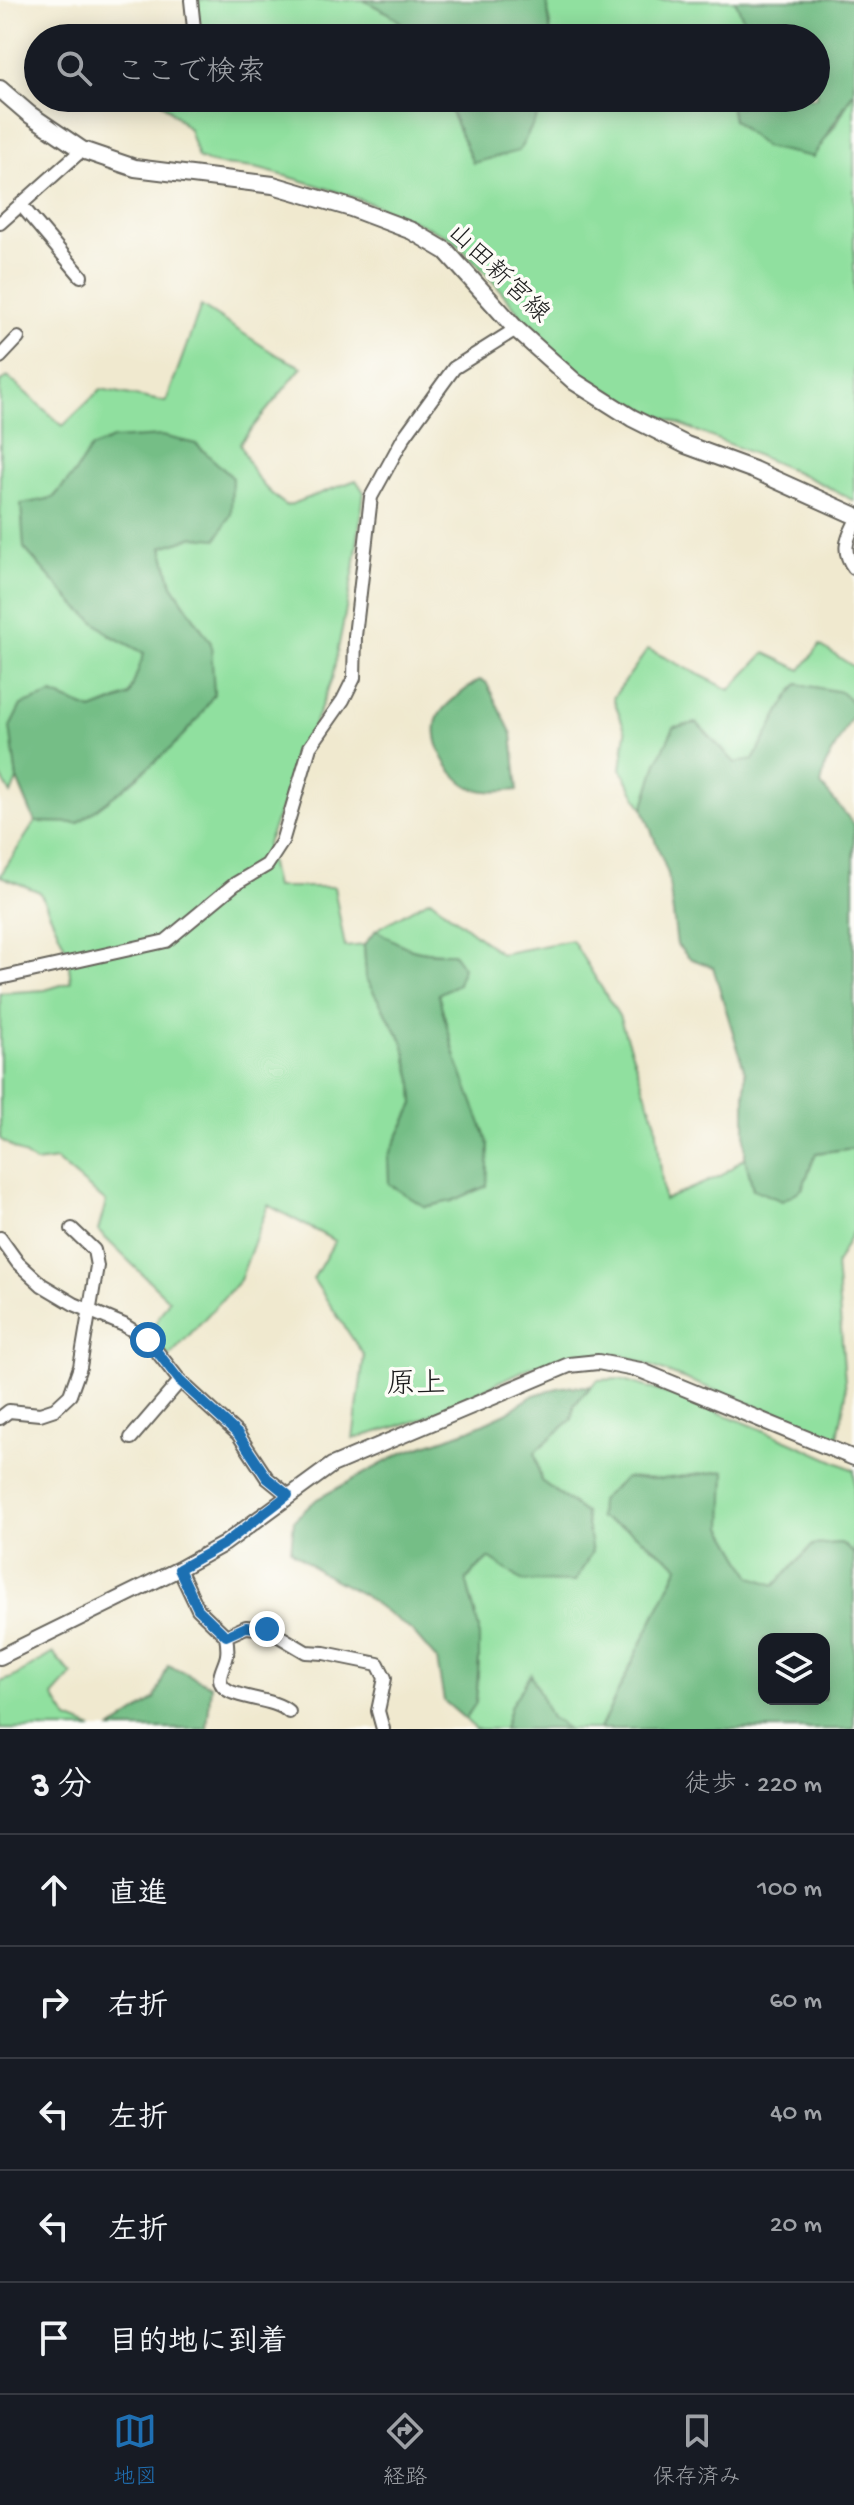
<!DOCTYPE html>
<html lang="ja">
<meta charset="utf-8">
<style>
body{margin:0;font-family:"Gochi Hand","Klee One",sans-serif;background:#242831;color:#f1f3f6}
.controls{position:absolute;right:24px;bottom:24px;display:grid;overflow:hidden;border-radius:16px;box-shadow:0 4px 20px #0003}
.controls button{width:72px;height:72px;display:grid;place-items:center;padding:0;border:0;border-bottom:2px solid #363941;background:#171b24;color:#f1f3f6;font:40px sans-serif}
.stop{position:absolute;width:24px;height:24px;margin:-18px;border:6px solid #1f6fb2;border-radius:50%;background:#fff}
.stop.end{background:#1f6fb2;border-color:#fff;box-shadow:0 2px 8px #0008}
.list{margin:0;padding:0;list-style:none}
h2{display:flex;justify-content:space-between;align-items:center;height:104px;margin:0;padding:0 32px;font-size:34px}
h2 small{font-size:26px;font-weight:400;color:#9ea1a6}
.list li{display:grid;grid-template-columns:52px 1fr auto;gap:24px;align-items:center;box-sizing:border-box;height:112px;padding:0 32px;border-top:2px solid #363941}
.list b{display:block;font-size:30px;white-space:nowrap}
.list em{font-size:26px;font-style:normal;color:#9ea1a6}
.icon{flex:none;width:44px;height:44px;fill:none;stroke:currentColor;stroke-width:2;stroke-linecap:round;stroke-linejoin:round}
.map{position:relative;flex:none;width:854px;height:1729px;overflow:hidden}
.search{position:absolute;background:#171b24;box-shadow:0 4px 20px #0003;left:24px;right:24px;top:24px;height:88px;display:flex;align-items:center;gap:20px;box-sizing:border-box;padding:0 28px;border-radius:44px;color:#9ea1a6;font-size:30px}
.sheet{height:664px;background:#171b24}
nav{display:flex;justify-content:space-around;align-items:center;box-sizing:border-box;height:112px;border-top:2px solid #363941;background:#171b24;font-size:22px;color:#9ea1a6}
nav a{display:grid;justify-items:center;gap:4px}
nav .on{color:#1f6fb2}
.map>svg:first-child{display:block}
</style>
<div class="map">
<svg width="854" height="1729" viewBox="0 0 854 1729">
<rect width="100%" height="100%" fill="#fdfcf7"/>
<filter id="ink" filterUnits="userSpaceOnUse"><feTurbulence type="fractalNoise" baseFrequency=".0125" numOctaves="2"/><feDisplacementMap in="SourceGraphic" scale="16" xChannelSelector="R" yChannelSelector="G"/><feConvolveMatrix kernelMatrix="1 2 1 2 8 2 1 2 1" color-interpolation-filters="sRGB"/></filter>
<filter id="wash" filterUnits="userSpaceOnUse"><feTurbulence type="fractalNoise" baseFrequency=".006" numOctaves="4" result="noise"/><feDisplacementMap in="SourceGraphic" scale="32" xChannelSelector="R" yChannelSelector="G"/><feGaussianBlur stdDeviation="1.8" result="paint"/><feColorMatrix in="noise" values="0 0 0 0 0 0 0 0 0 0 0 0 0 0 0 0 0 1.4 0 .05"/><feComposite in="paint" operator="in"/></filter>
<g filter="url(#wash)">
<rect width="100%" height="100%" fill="#f0e9cf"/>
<path fill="#90e09f" stroke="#567e5e" stroke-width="2" d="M 196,0 L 363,0 L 389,13 L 420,38 L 181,38 L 187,29 L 199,19 Z
M 547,0 L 735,0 L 749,30 L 715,35 L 680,33 L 674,38 L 551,38 Z
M 854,91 L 854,501 C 767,451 664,428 580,373 C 537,344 509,295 472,259 C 464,251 456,240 445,235 C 387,207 326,186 263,170 C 241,164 219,169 198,158 L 189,129 L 157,98 L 445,98 L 474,162 L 540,111 L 542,98 L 729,98 L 733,120 L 813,157 L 838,121 Z
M 201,306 L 275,354 L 302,367 L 240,443 C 252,473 260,487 287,506 L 356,480 L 364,492 L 354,569 L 332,679 L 266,846 L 275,887 L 334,887 L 345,947 L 364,945 L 366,979 L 403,1042 L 413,1084 L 414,1104 L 388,1157 L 456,1058 L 438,994 L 453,953 C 418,954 405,949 376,930 L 430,899 L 501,954 L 572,940 L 619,1016 L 656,1123 L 664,1200 L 721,1176 L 745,1157 L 753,1189 L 802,1189 L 816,1153 L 854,1148 L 854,1229 L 836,1264 L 846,1394 L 838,1437 L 622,1355 L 597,1355 L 533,1366 L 420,1420 L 353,1439 L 364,1356 L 313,1279 L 335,1241 L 268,1205 L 240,1280 L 169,1357 L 150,1332 L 169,1300 L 98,1231 L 106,1202 L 56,1160 L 36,1163 L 0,1139 L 0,993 L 45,990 L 71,982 L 67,951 L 40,892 L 0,876 L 35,822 L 78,822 L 123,789 L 172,747 L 198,719 L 211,643 L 172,585 L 162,546 L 194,537 L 91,448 L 74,474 L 53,498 L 110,635 L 145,653 L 129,695 L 92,710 L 52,694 L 11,727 L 17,779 L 11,794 L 0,775 L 0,382 L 8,377 L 63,426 L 101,389 L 166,402 Z
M 820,645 L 854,667 L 854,704 L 841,692 L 798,684 C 779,707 769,735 753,760 L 735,763 L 697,723 L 657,763 L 643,809 L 621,769 L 626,732 L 613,698 L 648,649 L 730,690 L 765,653 L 801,670 Z
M 620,1379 C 701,1402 777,1435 854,1470 L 854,1554 L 841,1543 L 813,1545 L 775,1585 L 752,1577 L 723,1527 L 662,1479 L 625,1478 L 600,1518 L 628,1529 L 679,1566 L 600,1729 L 568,1729 L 551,1718 L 511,1705 L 504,1729 L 475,1729 L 465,1719 L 476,1702 L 479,1658 L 479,1629 L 466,1580 L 489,1558 L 585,1513 L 541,1481 L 535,1451 L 572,1419 L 574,1405 L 597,1380 Z
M 53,1653 L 72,1675 L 53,1696 L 68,1719 L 93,1729 L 0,1729 L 0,1682 L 12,1678 Z"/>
<path fill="#74be86" stroke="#486d51" stroke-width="2" fill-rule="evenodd" d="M 363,0 L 547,0 L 551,38 L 420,38 L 389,13 Z
M 735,0 L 854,0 L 854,91 L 813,157 L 764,147 L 733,120 L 729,98 L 816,98 L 816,38 L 674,38 L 680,33 L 715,35 L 748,30 Z
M 445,98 L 542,98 L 540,111 L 519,151 L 473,163 Z
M 162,436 L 196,444 L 232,477 L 231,514 L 217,539 L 194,537 L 162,547 L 172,585 L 211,643 L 214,694 L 198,719 L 172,747 L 123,789 L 78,823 L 35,822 L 17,779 L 10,727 L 21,705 L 52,694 L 92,710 L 129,696 L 144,653 L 110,635 L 73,603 L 24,548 L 21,504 L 53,498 L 74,474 L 91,448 L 112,439 Z
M 479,680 L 486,682 L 512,734 L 518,790 C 503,791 489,793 475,789 C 450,781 424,735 441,712 C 450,700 466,689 479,680 Z
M 798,684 L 841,692 L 854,704 L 854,713 L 825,766 L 821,785 L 854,824 L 854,1148 L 816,1153 L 802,1189 L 782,1201 L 753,1189 L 745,1157 L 745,1072 L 713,967 L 689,958 L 677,945 L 668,874 L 643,809 L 657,763 L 674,727 L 697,723 L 735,763 L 753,760 C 769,735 779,707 798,684 Z
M 376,930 C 405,949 418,954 453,953 L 463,967 L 458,984 L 438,994 L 456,1058 L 489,1145 L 487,1186 L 452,1201 L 425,1207 L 389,1184 L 388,1157 L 414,1104 L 413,1084 L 403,1042 L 366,979 L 364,945 Z
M 591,1386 L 574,1405 L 572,1419 L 535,1452 L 541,1481 L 585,1513 L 592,1552 L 575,1582 L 523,1581 L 489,1558 L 466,1579 L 479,1629 L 479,1658 L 476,1703 L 465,1719 L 444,1701 L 437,1660 L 412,1631 L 362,1594 L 320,1572 L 291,1550 L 294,1520 L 317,1499 L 402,1453 L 469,1430 L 506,1413 L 534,1395 L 561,1387 Z
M 725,1471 L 723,1527 L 752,1577 L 775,1585 L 813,1545 L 841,1543 L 854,1554 L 854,1729 L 600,1729 L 679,1566 L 628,1529 L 599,1518 L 600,1500 L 625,1478 L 662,1479 ZM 764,1639 L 824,1639 L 824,1699 L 764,1699 Z
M 168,1665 L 211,1685 L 207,1729 L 111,1729 L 155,1699 Z
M 531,1674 L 551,1718 L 568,1729 L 504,1729 L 511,1705 Z"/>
</g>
<g filter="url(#ink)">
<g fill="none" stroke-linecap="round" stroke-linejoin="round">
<defs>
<path id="minor" d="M 191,0 L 195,38
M 21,205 L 81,276
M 0,223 L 82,150
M 0,357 L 18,338
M 854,525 C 846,541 842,552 854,568
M 0,978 L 166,941 L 235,884 L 267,865 L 282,842 L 310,747 L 343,700 L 354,678 L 355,636 L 371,497 L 404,437 L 454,368 L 516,329
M 0,1238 L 18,1263 L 42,1285 L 74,1304 L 124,1325 L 148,1340 L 180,1381 L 238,1434 L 267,1478 L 288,1495
M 0,1418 L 9,1411 L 40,1414 L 55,1409 L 70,1395 L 80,1367 L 97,1266 L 94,1250 L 72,1229
M 131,1438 L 180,1381
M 179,1569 L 198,1609 L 226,1636 L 246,1627 L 267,1629 L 306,1652 L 324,1653 L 378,1664 L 385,1678 L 378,1711 L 383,1729
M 226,1636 C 227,1642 228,1649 227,1655 C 226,1663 220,1671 220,1679 C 222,1701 272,1695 289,1712"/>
<path id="tertiary" d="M 0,1657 L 179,1569 L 224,1544 L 332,1465 L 569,1365 L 598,1362 L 640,1370 L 854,1458"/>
<path id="secondary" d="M 0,89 L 29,114 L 82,150 L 135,168 L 273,185 L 351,208 L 412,231 L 446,251 L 516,329 L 575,382 L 632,418 L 686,445 L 754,470 L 854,515"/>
</defs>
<use href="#minor" stroke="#66645b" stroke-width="16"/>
<use href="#tertiary" stroke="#66645b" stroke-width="18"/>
<use href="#secondary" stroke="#66645b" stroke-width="20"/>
<use href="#minor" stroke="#fff" stroke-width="12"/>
<use href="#tertiary" stroke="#fff" stroke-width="14"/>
<use href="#secondary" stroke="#fff" stroke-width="16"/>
</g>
</g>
<g fill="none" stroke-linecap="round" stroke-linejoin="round" filter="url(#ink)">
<path stroke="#1f6fb2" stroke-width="10" d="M 148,1340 L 180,1381 L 238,1434 L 267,1478 L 288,1495 L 224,1544 L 179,1569 L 198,1609 L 226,1636 L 246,1627 L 267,1629"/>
</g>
<g text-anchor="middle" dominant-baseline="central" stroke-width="7" stroke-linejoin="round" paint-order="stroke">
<g font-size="26" fill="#1c1c1c" stroke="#fdfcf7">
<text transform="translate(497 275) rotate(44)">山田新宮線</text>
</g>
<g font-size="30" fill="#1c1c1c" stroke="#fdfcf7">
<text x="416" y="1386">原上</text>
</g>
</g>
</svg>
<div class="controls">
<button><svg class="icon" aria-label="layers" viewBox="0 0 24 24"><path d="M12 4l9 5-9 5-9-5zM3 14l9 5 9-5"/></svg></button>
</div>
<div class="stop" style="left:148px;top:1340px"></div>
<div class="stop end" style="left:267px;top:1629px"></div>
<div class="search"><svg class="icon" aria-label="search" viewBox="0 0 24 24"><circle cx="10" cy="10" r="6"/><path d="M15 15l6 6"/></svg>ここで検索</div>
</div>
<section class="sheet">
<h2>3 分<small>徒歩 · 220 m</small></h2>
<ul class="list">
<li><svg class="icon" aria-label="ahead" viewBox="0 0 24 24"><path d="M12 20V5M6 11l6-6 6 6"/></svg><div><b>直進</b></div><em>100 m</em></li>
<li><svg class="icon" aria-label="right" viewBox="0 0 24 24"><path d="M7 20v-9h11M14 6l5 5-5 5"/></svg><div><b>右折</b></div><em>60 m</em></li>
<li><svg class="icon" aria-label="left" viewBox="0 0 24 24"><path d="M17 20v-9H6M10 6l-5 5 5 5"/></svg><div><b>左折</b></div><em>40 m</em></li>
<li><svg class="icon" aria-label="left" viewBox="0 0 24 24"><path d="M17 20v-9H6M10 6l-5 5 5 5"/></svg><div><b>左折</b></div><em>20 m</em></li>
<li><svg class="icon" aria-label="arrive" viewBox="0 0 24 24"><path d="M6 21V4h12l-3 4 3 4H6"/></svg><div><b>目的地に到着</b></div></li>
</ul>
</section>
<nav>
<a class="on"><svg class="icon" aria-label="map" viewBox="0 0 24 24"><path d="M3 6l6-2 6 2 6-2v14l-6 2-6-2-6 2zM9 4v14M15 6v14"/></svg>地図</a>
<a><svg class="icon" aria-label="directions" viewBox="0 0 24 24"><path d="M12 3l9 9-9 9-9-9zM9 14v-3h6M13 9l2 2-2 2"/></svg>経路</a>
<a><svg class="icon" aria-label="saved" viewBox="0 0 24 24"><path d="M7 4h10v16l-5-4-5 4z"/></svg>保存済み</a>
</nav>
